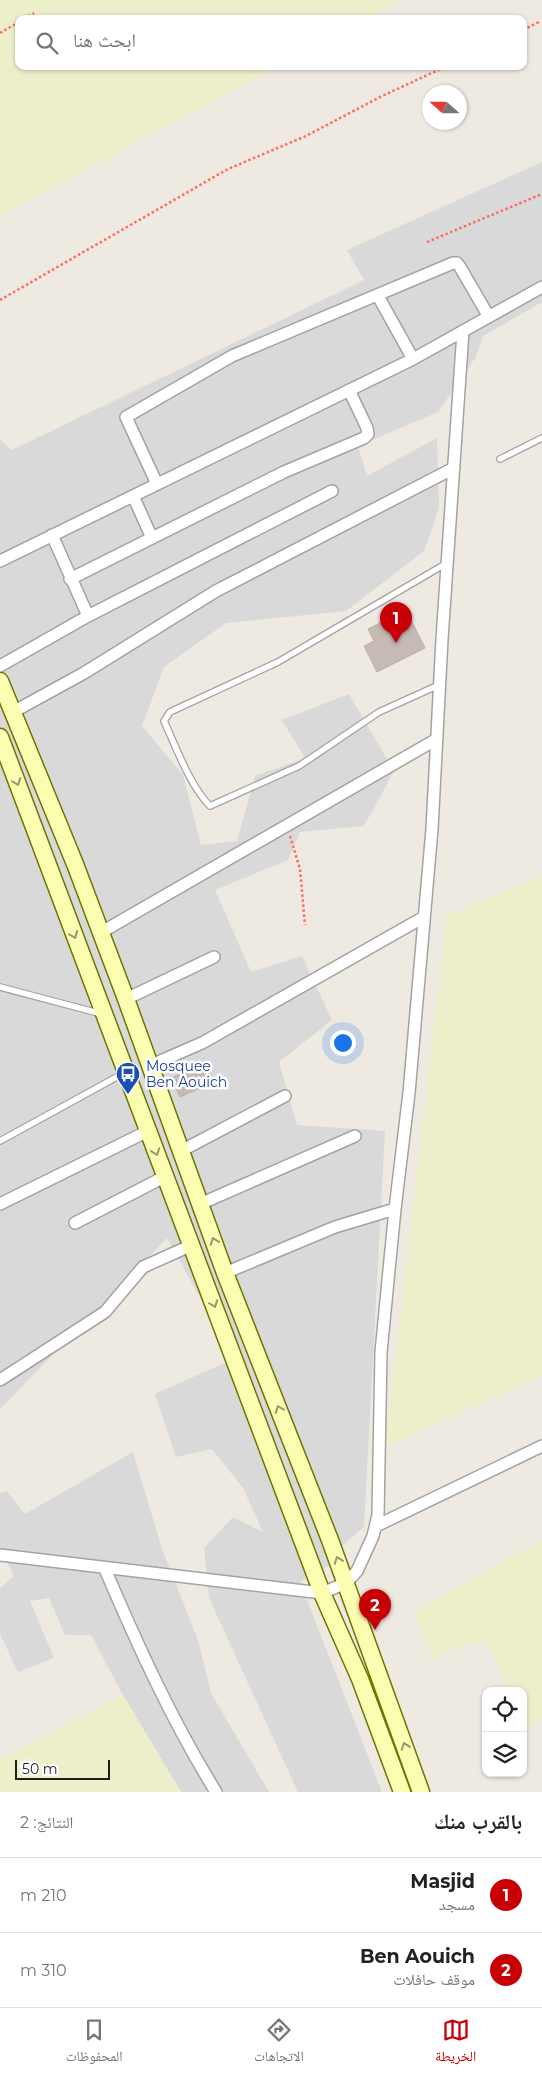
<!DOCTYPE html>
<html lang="ar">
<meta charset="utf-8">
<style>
body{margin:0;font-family:Montserrat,"Noto Naskh Arabic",sans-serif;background:#f2f2f2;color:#222;direction:rtl}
.controls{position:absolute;right:15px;bottom:15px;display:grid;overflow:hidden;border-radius:10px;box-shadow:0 1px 4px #0004}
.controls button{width:45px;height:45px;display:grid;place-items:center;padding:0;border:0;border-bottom:1px solid #e0e0e0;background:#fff;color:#222;font:25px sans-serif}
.compass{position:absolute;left:422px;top:85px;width:45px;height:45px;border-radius:50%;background:#fff;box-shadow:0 1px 4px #0004;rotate:291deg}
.scale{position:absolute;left:15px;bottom:12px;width:95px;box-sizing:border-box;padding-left:5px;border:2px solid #1c1c1c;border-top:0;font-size:14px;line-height:18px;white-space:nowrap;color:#1c1c1c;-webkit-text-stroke:4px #fff;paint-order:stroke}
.you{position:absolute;left:342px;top:1042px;width:18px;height:18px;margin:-12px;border:4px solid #fff;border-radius:50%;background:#1a73e8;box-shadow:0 0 0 8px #1a73e833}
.badge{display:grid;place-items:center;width:32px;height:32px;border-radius:50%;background:#c80005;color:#fff;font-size:16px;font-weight:700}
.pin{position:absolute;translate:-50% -41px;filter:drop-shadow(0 1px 2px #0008)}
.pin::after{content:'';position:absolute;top:26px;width:18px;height:15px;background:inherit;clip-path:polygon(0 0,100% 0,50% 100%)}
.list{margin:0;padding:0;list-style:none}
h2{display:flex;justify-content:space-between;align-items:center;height:65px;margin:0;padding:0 20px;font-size:21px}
h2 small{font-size:16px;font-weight:400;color:#767676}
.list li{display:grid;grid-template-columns:32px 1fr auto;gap:15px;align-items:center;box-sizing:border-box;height:75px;padding:0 20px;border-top:1px solid #e0e0e0}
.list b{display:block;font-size:19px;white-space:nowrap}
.list p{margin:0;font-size:16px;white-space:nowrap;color:#767676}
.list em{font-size:16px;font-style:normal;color:#767676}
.icon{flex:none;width:28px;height:28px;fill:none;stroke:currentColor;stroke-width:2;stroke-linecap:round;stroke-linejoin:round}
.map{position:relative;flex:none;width:542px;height:1792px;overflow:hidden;direction:ltr}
.search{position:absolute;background:#fff;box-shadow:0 1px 4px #0004;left:15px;right:15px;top:15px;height:55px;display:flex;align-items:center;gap:12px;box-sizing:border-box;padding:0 18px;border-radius:10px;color:#767676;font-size:19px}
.sheet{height:215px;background:#fff}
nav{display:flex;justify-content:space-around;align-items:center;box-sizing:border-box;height:70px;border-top:1px solid #e0e0e0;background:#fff;font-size:14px;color:#767676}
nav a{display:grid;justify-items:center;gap:2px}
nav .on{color:#c80005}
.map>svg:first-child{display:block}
</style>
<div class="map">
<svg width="542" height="1792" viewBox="0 0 542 1792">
<rect width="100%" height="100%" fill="#eee9e1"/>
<path fill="#dad9d9" d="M 542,162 L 542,302 L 483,336 L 475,358 L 438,412 L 358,446 L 367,476 L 437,438 L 439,508 L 424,551 L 346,611 L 226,623 L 164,667 L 142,726 L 183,775 L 201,845 L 237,841 L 255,776 L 305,758 L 282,720 L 349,694 L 394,771 L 364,826 L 300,832 L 288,860 L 215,890 L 251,972 L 302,956 L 332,1020 L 279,1062 L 297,1125 L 385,1131 L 364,1527 L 338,1549 L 341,1559 L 300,1582 L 382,1792 L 298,1792 L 209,1598 L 204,1548 L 233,1517 L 263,1532 L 243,1488 L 212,1449 L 176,1457 L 155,1394 L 234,1359 L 167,1238 L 0,1409 L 0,440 L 12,450 L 364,280 L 347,250 Z
M 133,1452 L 162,1549 L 198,1640 L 211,1693 L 269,1792 L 181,1792 L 123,1695 L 91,1635 L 65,1635 L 49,1598 L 30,1601 L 54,1658 L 18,1672 L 0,1634 L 0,1588 L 14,1576 L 0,1546 L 0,1493 L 7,1491 L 25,1514 Z"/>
<path fill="#edefca" d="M 0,0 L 402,0 L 367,19 L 19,19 L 19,66 L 279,66 L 0,216 Z
M 542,876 L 542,1376 L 385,1447 L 447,916 Z
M 542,1540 L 542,1719 L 525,1731 L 523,1726 L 523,1691 L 509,1691 L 488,1642 L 459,1646 L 433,1659 L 413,1612 Z
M 123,1695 L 181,1792 L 0,1792 L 0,1759 Z"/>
<path fill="#c6bbb4" stroke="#c1afa2" d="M 406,610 L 425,648 L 377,672 L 364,646 L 374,641 L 368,629 Z
M 207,1068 L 214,1082 L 180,1097 L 171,1078 L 191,1069 L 193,1075 Z"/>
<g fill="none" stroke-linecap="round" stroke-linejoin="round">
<defs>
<path id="lane" d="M 500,459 L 542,438
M 441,684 L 379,712 L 299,766 L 210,806 C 190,786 176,747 164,721 L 170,712 L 278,662 L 447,563
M 0,987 L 102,1014
M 0,1141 L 124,1073"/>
<path id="street" d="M 378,296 L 413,359
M 157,484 L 126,417 L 232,356 L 453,263 L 457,263 L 460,267 L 489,317
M 133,496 L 152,538
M 0,561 L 413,359 L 542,287
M 70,579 L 284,472 L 364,438 L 368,434 L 367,428 L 349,390
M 88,616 L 332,491
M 0,666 L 88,616 L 52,535
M 13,712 L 84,673 L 216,591 L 454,468
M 100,933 L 437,739
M 126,999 L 214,957
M 149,1066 L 202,1043 L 424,917
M 181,1151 L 285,1096
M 0,1204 L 148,1131
M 200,1204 L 355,1136
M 75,1223 L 164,1177
M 225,1273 L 335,1227 L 395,1209
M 0,1380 L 105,1312 L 143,1267 L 192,1245
M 376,1526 L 542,1446
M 0,1555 L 322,1593 L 346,1583 L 357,1571 L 373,1536 L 378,1515 L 381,1352 L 395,1209 L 409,1093 L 432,829 L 442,639 L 463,331
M 105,1569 C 138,1646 172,1721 216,1792"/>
<path id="secondary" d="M 0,681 L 75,864 L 126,999 L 225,1273 L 330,1540 L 421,1792
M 0,737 L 322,1593 L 360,1679 L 402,1792"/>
</defs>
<use href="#lane" stroke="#a3a3a3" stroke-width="8"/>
<use href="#street" stroke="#a3a3a3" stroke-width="14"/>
<use href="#secondary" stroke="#6c7600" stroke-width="19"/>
<path stroke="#ff6d61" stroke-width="2.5" stroke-dasharray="2.5 2.5" stroke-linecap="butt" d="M 24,19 L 34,13
M 523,30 L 539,22
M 0,33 L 19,22
M 427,242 L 542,194
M 0,300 L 228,169 L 306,136 L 382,96 L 447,66
M 290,836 L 300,869 L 305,925"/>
<use href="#lane" stroke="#fff" stroke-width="5.5"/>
<use href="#street" stroke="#fff" stroke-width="11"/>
<use href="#secondary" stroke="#fbfdb0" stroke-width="16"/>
</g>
<defs><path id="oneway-chevron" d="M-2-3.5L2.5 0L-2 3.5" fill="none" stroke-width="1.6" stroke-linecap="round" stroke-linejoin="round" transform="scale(1.25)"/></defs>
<g stroke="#97986d">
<use href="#oneway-chevron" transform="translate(17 782) rotate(69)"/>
<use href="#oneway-chevron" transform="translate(74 935) rotate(69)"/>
<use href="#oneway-chevron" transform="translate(156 1152) rotate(70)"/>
<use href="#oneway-chevron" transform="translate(214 1241) rotate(-110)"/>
<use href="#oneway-chevron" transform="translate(214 1304) rotate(69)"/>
<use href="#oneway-chevron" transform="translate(279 1409) rotate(-111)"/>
<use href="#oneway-chevron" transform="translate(338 1560) rotate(-110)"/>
<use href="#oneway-chevron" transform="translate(405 1746) rotate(-109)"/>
</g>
<defs>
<symbol id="bus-pin" viewBox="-11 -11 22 30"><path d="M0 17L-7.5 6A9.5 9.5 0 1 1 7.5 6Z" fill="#1a4fb4" stroke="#fff"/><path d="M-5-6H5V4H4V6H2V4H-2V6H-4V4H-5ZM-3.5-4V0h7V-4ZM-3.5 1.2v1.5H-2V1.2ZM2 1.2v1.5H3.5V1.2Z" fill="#fff"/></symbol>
</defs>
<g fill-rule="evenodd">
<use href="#bus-pin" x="114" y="1060" width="28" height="38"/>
</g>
<g text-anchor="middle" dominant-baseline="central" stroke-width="5" stroke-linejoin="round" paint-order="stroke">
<g font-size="14" fill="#164399" stroke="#fff" text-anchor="start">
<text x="146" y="1066">Mosquee<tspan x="146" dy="16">Ben Aouich</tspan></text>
</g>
</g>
</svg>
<div class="controls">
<button><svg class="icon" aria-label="locate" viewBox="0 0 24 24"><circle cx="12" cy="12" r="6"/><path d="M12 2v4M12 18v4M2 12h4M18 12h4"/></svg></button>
<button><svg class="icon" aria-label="layers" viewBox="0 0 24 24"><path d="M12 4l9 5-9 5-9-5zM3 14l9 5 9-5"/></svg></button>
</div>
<svg class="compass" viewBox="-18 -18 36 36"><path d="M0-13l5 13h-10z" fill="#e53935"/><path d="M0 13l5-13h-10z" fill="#767676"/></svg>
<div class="scale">50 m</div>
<div class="you"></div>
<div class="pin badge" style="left:396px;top:643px">1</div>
<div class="pin badge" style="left:375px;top:1630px">2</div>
<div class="search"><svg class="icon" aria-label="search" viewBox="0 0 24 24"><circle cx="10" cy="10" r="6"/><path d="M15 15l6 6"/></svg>ابحث هنا</div>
</div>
<section class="sheet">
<h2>بالقرب منك<small>النتائج: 2</small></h2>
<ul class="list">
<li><span class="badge">1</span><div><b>Masjid</b><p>مسجد</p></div><em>210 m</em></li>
<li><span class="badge">2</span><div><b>Ben Aouich</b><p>موقف حافلات</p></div><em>310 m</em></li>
</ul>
</section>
<nav>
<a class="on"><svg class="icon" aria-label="map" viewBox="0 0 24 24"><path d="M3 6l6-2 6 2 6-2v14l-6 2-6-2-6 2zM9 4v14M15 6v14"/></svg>الخريطة</a>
<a><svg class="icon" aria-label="directions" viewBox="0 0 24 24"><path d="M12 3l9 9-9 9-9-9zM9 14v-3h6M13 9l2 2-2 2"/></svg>الاتجاهات</a>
<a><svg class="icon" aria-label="saved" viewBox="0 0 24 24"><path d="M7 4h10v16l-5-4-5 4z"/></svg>المحفوظات</a>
</nav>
